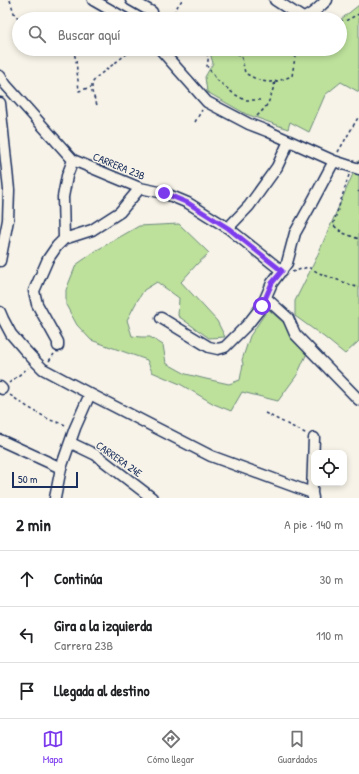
<!DOCTYPE html>
<html lang="es">
<meta charset="utf-8">
<style>
body{margin:0;font-family:"Patrick Hand",sans-serif;background:#f2f2f2;color:#202124}
.controls{position:absolute;right:12px;bottom:12px;display:grid;overflow:hidden;border-radius:8px;box-shadow:0 2px 6px #0003}
.controls button{width:36px;height:36px;display:grid;place-items:center;padding:0;border:0;border-bottom:1px solid #e0e0e0;background:#fff;color:#202124;font:20px sans-serif}
.scale{position:absolute;left:12px;bottom:10px;width:66px;box-sizing:border-box;padding-left:4px;border:2px solid #1b2f5e;border-top:0;font-size:11px;line-height:14px;white-space:nowrap;color:#1b2f5e;-webkit-text-stroke:3px #f7f3e8;paint-order:stroke}
.stop{position:absolute;width:12px;height:12px;margin:-9px;border:3px solid #7c3aed;border-radius:50%;background:#fff}
.stop.end{background:#7c3aed;border-color:#fff;box-shadow:0 1px 4px #0008}
.list{margin:0;padding:0;list-style:none}
h2{display:flex;justify-content:space-between;align-items:center;height:52px;margin:0;padding:0 16px;font-size:17px}
h2 small{font-size:13px;font-weight:400;color:#757577}
.list li{display:grid;grid-template-columns:26px 1fr auto;gap:12px;align-items:center;box-sizing:border-box;height:56px;padding:0 16px;border-top:1px solid #e0e0e0}
.list b{display:block;font-size:15px;white-space:nowrap}
.list p{margin:0;font-size:13px;white-space:nowrap;color:#757577}
.list em{font-size:13px;font-style:normal;color:#757577}
.icon{flex:none;width:22px;height:22px;fill:none;stroke:currentColor;stroke-width:2;stroke-linecap:round;stroke-linejoin:round}
.map{position:relative;flex:none;width:359px;height:498px;overflow:hidden}
.search{position:absolute;background:#fff;box-shadow:0 2px 6px #0003;left:12px;right:12px;top:12px;height:44px;display:flex;align-items:center;gap:10px;box-sizing:border-box;padding:0 14px;border-radius:22px;color:#757577;font-size:15px}
.sheet{height:220px;background:#fff}
nav{display:flex;justify-content:space-around;align-items:center;box-sizing:border-box;height:56px;border-top:1px solid #e0e0e0;background:#fff;font-size:11px;color:#757577}
nav a{display:grid;justify-items:center;gap:2px}
nav .on{color:#7c3aed}
.map>svg:first-child{display:block}
</style>
<div class="map">
<svg width="359" height="498" viewBox="0 0 359 498">
<rect width="100%" height="100%" fill="#f7f3e8"/>
<filter id="ink" filterUnits="userSpaceOnUse"><feTurbulence type="fractalNoise" baseFrequency=".025" numOctaves="2"/><feDisplacementMap in="SourceGraphic" scale="8" xChannelSelector="R" yChannelSelector="G"/><feConvolveMatrix kernelMatrix="1 2 1 2 8 2 1 2 1" color-interpolation-filters="sRGB"/></filter>
<g filter="url(#ink)">
<path fill="#bde19b" stroke="#6c887c" d="M 359,5 L 359,92 L 341,82 L 325,95 L 309,132 L 290,122 L 288,129 L 246,114 L 207,92 L 205,77 L 213,63 L 210,53 L 208,49 L 263,49 L 277,52 L 279,49 L 340,49 L 340,20 Z
M 359,160 L 359,341 L 345,354 L 324,337 L 295,316 L 295,301 L 315,261 Z
M 179,224 L 209,253 L 197,264 L 181,282 L 217,321 L 225,337 L 209,338 L 178,316 L 179,298 L 157,282 L 144,290 L 136,303 L 127,320 L 132,336 L 141,337 L 150,337 L 163,345 L 166,363 L 186,374 L 206,379 L 229,384 L 240,380 L 243,364 L 242,360 L 250,336 L 268,309 L 285,324 L 307,353 L 297,375 L 278,401 L 242,392 L 231,411 L 214,404 L 180,384 L 152,372 L 147,360 L 91,340 L 77,325 L 66,305 L 66,290 L 76,265 L 97,250 L 139,226 Z"/>
<g fill="none" stroke-linecap="round" stroke-linejoin="round">
<defs>
<path id="minor" d="M 93,0 L 126,19
M 131,0 L 152,12
M 275,0 L 303,18 C 313,15 319,7 327,0
M 160,49 L 207,102 L 249,124 L 267,131 L 334,161 L 359,169
M 0,76 L 6,85 L 73,160 L 140,188 L 164,193 L 188,203 L 228,228 L 282,271
M 0,103 L 9,190 L 8,220 L 0,261
M 228,228 L 249,206 L 277,167 L 289,141
M 64,239 L 63,197 L 67,176 L 73,160
M 266,298 L 288,318 L 295,334 L 359,400
M 0,312 L 3,319 L 11,334 L 23,348 L 36,362 L 43,369 L 90,394 L 211,456 L 312,493
M 161,318 L 209,347 L 218,349 L 225,347 L 248,324 L 262,306 L 272,283 L 287,263 L 295,233 L 309,208 L 334,161
M 58,346 L 58,342 L 37,304 L 34,291 L 48,259 L 57,246 L 64,239 L 92,230 L 120,212 L 140,188
M 0,387 L 2,389
M 0,440 L 61,468
M 71,443 L 96,455 L 152,498
M 55,498 L 61,468 L 75,428 L 90,394
M 313,498 L 312,493 L 314,438"/>
</defs>
<use href="#minor" stroke="#1b2f5e" stroke-width="13"/>
<path stroke="#1b2f5e" stroke-width="1.5" stroke-dasharray="3 3" stroke-linecap="butt" d="M 10,0 L 14,13 L 19,19
M 160,15 L 167,18 L 172,18 L 177,7 L 182,0
M 172,18 L 181,19
M 340,21 L 347,20 L 359,14
M 73,49 L 76,60 L 79,91 L 91,87
M 202,49 C 209,56 209,56 207,66 L 217,80 L 234,94 L 245,100 L 260,100
M 233,49 L 242,58 L 245,73 C 266,85 270,84 292,76 L 296,51 L 306,52 L 311,49
M 97,105 L 92,92 L 92,83 L 98,76 L 133,49
M 257,116 C 270,104 270,99 275,82
M 195,122 L 202,110
M 338,152 L 359,116
M 349,175 L 333,225 L 343,233 L 359,239
M 358,191 L 359,192
M 292,272 L 308,267 L 319,273 L 359,288
M 49,361 L 54,354
M 9,383 L 28,368
M 10,395 L 26,406 L 50,420 L 66,425
M 265,413 L 307,434"/>
<use href="#minor" stroke="#f7f3e8" stroke-width="10"/>
</g>
</g>
<g fill="none" stroke-linecap="round" stroke-linejoin="round" filter="url(#ink)">
<path stroke="#7c3aed" stroke-width="5" d="M 164,193 L 188,203 L 228,228 L 282,271 L 272,283 L 262,306"/>
</g>
<g text-anchor="middle" dominant-baseline="central" stroke-width="3" stroke-linejoin="round" paint-order="stroke">
<g font-size="11" fill="#1b2f5e" stroke="#f7f3e8">
<text transform="translate(119 166) rotate(22)">CARRERA 23B</text>
<text transform="translate(119 459) rotate(35)">CARRERA 24E</text>
</g>
</g>
</svg>
<div class="controls">
<button><svg class="icon" aria-label="locate" viewBox="0 0 24 24"><circle cx="12" cy="12" r="6"/><path d="M12 2v4M12 18v4M2 12h4M18 12h4"/></svg></button>
</div>
<div class="scale">50 m</div>
<div class="stop" style="left:262px;top:306px"></div>
<div class="stop end" style="left:164px;top:193px"></div>
<div class="search"><svg class="icon" aria-label="search" viewBox="0 0 24 24"><circle cx="10" cy="10" r="6"/><path d="M15 15l6 6"/></svg>Buscar aquí</div>
</div>
<section class="sheet">
<h2>2 min<small>A pie · 140 m</small></h2>
<ul class="list">
<li><svg class="icon" aria-label="ahead" viewBox="0 0 24 24"><path d="M12 20V5M6 11l6-6 6 6"/></svg><div><b>Continúa</b></div><em>30 m</em></li>
<li><svg class="icon" aria-label="left" viewBox="0 0 24 24"><path d="M17 20v-9H6M10 6l-5 5 5 5"/></svg><div><b>Gira a la izquierda</b><p>Carrera 23B</p></div><em>110 m</em></li>
<li><svg class="icon" aria-label="arrive" viewBox="0 0 24 24"><path d="M6 21V4h12l-3 4 3 4H6"/></svg><div><b>Llegada al destino</b></div></li>
</ul>
</section>
<nav>
<a class="on"><svg class="icon" aria-label="map" viewBox="0 0 24 24"><path d="M3 6l6-2 6 2 6-2v14l-6 2-6-2-6 2zM9 4v14M15 6v14"/></svg>Mapa</a>
<a><svg class="icon" aria-label="directions" viewBox="0 0 24 24"><path d="M12 3l9 9-9 9-9-9zM9 14v-3h6M13 9l2 2-2 2"/></svg>Cómo llegar</a>
<a><svg class="icon" aria-label="saved" viewBox="0 0 24 24"><path d="M7 4h10v16l-5-4-5 4z"/></svg>Guardados</a>
</nav>
